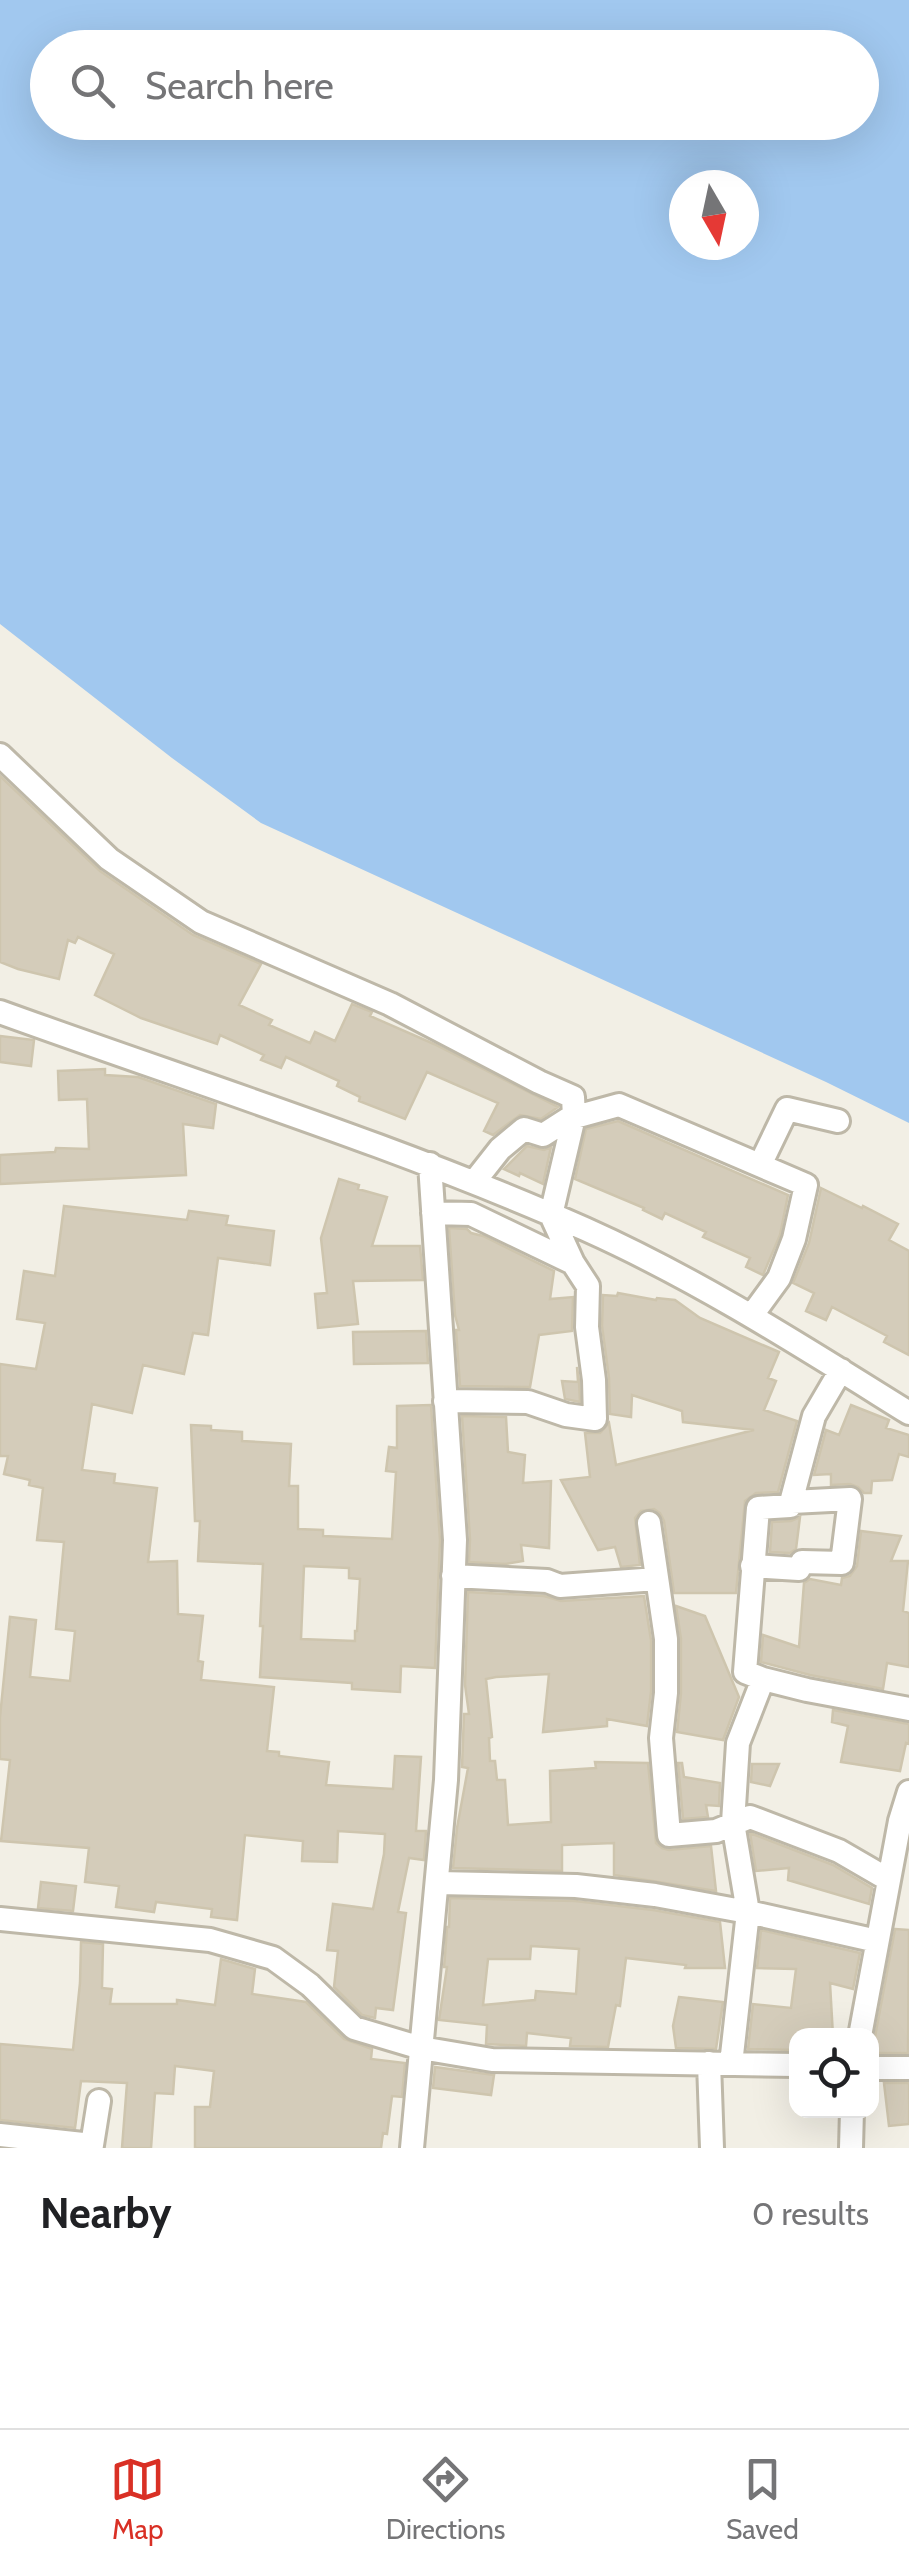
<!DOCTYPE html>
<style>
body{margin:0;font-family:Cabin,sans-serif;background:#f2f2f2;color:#202124}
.controls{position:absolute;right:30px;bottom:30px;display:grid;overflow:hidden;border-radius:20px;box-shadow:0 10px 40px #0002}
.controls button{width:90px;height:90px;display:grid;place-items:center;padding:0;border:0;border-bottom:2px solid #e0e0e0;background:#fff;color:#202124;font:50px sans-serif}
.compass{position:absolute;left:669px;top:170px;width:90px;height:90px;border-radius:50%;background:#fff;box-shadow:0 10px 40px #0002;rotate:171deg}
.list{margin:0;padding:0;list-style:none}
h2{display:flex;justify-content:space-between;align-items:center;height:130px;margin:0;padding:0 40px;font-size:42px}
h2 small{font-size:32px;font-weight:400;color:#757577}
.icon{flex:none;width:55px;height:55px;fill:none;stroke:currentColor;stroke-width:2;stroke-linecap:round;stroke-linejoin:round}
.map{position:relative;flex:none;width:909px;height:2148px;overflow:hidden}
.search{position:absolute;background:#fff;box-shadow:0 10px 40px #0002;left:30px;right:30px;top:30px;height:110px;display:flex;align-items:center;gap:25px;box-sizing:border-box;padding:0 35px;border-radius:55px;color:#757577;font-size:38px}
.sheet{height:280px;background:#fff}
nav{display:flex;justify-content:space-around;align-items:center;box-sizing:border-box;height:140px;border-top:2px solid #e0e0e0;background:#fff;font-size:28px;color:#757577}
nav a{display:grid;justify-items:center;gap:5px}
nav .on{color:#d93025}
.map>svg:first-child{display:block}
</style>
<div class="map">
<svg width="909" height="2148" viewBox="0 0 909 2148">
<rect width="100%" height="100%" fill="#f2efe5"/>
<path fill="#a1c8ef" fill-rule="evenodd" d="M 0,0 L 909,0 L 909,1123 L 826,1082 L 261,823 L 172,758 L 0,624 ZM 48,48 L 862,48 L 862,122 L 48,122 ZM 684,185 L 744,185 L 744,245 L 684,245 Z"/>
<path fill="#d4ccba" stroke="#cec5ae" stroke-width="2.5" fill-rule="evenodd" d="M 0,776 L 100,871 L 193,935 L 261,964 L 239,1005 L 272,1020 L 269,1025 L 310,1043 L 315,1032 L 335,1041 L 352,1004 L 372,1012 L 370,1016 L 434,1044 L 558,1107 L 541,1119 L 520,1115 L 493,1135 L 484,1131 L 498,1103 L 427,1072 L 405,1119 L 359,1101 L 360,1097 L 337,1086 L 339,1081 L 286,1057 L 281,1068 L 261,1060 L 264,1055 L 220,1035 L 217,1044 L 141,1018 L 95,995 L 114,954 L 78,937 L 75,943 L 68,940 L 59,979 L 18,969 L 0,962 Z
M 0,1036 L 34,1040 L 31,1066 L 0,1062 Z
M 105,1069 L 105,1075 L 138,1077 L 216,1104 L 213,1128 L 183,1124 L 186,1175 L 0,1184 L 0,1155 L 55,1152 L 56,1148 L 89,1149 L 87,1099 L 59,1100 L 58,1071 Z
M 618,1121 L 788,1195 L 780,1235 L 763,1275 L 746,1267 L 750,1258 L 703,1237 L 706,1232 L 665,1213 L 662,1219 L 643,1210 L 644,1208 L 575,1179 L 586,1129 Z
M 527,1146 L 544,1150 L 551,1147 L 543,1184 L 520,1173 L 519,1176 L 504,1169 Z
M 339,1179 L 359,1185 L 358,1189 L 387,1197 L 372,1246 L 420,1246 L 423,1280 L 353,1281 L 358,1324 L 318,1328 L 315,1294 L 327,1293 L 321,1238 Z
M 821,1188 L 862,1208 L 863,1206 L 898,1224 L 889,1240 L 909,1251 L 909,1355 L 884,1342 L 887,1336 L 832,1307 L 826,1320 L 806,1311 L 814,1293 L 793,1283 L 809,1243 Z
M 64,1206 L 187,1220 L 189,1211 L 228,1216 L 226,1225 L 274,1231 L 270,1265 L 218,1258 L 208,1335 L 193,1333 L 184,1374 L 143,1365 L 132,1413 L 92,1404 L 82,1470 L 115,1474 L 114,1483 L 157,1488 L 148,1562 L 177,1561 L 178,1614 L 203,1616 L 198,1661 L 203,1662 L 201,1680 L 274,1687 L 267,1751 L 279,1752 L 279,1756 L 329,1762 L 326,1785 L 393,1789 L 395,1756 L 421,1757 L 416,1831 L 426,1831 L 424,1860 L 409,1858 L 398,1912 L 406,1913 L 393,2010 L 376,2008 L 375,2018 L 362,2015 L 334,1987 L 338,1951 L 327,1950 L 333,1904 L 373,1909 L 384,1854 L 385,1834 L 338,1831 L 337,1862 L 302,1861 L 303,1841 L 245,1835 L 237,1920 L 211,1917 L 212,1909 L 156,1902 L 154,1912 L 116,1907 L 119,1886 L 85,1882 L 89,1848 L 1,1841 L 10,1760 L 0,1759 L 0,1717 L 10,1617 L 36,1620 L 30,1677 L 70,1681 L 75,1631 L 56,1629 L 64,1542 L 37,1540 L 43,1488 L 29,1485 L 30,1480 L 4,1474 L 8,1456 L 0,1456 L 0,1364 L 36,1369 L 45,1323 L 17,1319 L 24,1271 L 55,1276 Z
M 449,1228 L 467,1229 L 471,1233 L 483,1236 L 554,1271 L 550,1299 L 573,1297 L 572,1331 L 539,1335 L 530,1387 L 460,1386 L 456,1330 L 459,1330 L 455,1315 Z
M 618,1293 L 656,1300 L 657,1298 L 675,1300 L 700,1318 L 779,1352 L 768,1378 L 776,1381 L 764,1410 L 797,1421 L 778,1492 L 756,1493 L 745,1501 L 736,1593 L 674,1593 L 664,1521 L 660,1513 L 654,1509 L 641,1511 L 635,1518 L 640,1565 L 621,1567 L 615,1547 L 598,1550 L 561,1480 L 590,1477 L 585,1433 L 600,1433 L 609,1423 L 616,1465 L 754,1430 L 683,1422 L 682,1411 L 632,1395 L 631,1417 L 610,1414 L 609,1378 L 602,1326 L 603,1295 L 617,1296 Z
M 426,1331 L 428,1363 L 354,1364 L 353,1332 Z
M 577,1367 L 579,1381 L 580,1402 L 565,1399 L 562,1381 L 578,1382 Z
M 431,1405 L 440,1540 L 435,1668 L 401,1666 L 400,1692 L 352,1689 L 352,1683 L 260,1677 L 263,1626 L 260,1626 L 263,1564 L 198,1561 L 200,1521 L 195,1521 L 191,1425 L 211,1426 L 211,1430 L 242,1432 L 242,1441 L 291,1444 L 289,1486 L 298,1486 L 298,1529 L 323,1530 L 323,1536 L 392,1539 L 396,1472 L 386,1471 L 389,1447 L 397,1448 L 397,1406 ZM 304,1566 L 349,1568 L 349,1578 L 360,1579 L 357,1631 L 355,1631 L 355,1641 L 301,1639 Z
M 851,1405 L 889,1420 L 886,1428 L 909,1435 L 909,1457 L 899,1454 L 892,1480 L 872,1481 L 871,1493 L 864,1493 L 858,1487 L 850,1484 L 831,1485 L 831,1474 L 814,1475 L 826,1430 L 839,1435 Z
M 462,1416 L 506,1417 L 508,1452 L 525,1455 L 523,1483 L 551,1481 L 549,1548 L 521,1545 L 523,1561 L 505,1564 L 469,1562 L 470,1539 Z
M 800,1517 L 796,1549 L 790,1553 L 770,1552 L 772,1522 L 791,1521 Z
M 861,1531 L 901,1536 L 891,1561 L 908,1561 L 903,1611 L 909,1613 L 909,1667 L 887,1663 L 883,1689 L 810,1675 L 761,1662 L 763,1635 L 799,1647 L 804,1583 L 810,1579 L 841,1585 L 842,1578 L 850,1576 L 857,1566 Z
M 468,1592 L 544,1596 L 561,1601 L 644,1596 L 651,1640 L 651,1692 L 647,1726 L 607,1719 L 607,1726 L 543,1732 L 549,1674 L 496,1677 L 486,1679 L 492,1737 L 489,1738 L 490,1761 L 495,1761 L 497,1780 L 505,1780 L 508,1825 L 551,1822 L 550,1771 L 596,1768 L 595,1762 L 648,1763 L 656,1843 L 662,1848 L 669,1850 L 711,1846 L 716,1891 L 614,1875 L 614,1843 L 562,1845 L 562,1871 L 453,1868 L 457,1828 L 468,1768 L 462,1767 L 464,1714 L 469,1714 L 465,1685 Z
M 676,1606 L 705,1616 L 739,1697 L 723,1740 L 677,1732 L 681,1693 L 681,1639 Z
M 833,1710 L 909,1724 L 909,1744 L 906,1743 L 900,1771 L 841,1762 L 848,1726 L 832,1722 Z
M 678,1763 L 682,1763 L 684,1777 L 720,1783 L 719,1806 L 706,1805 L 708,1817 L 683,1819 Z
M 752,1764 L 779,1764 L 770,1786 L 751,1782 Z
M 750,1833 L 833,1865 L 872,1888 L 869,1904 L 788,1880 L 789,1868 L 756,1871 Z
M 41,1882 L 76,1886 L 73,1911 L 38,1908 Z
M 450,1898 L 575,1901 L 653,1910 L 720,1922 L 725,1968 L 685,1968 L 686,1965 L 626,1958 L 620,2006 L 616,2005 L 608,2047 L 570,2046 L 571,2038 L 527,2033 L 526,2046 L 486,2044 L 487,2025 L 439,2020 L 447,1967 L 444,1967 L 445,1956 L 447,1927 L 449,1927 ZM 531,1946 L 579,1949 L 576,1994 L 536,1991 L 535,2000 L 483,2005 L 488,1959 L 530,1959 Z
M 895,1929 L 909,1930 L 908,2053 L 872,2053 Z
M 761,1930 L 860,1953 L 853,1989 L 830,1983 L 833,2036 L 796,2036 L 796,2050 L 748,2049 L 753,2004 L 791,2008 L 796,1969 L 757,1968 Z
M 81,1942 L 103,1944 L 102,1988 L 112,1989 L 110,2004 L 177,2004 L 177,2000 L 215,2005 L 221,1959 L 255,1969 L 252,1994 L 306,2002 L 344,2039 L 372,2049 L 371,2059 L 405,2063 L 402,2097 L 392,2096 L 387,2134 L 383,2133 L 381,2148 L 195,2148 L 195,2107 L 210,2107 L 214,2071 L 175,2066 L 173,2094 L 155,2093 L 151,2148 L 122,2148 L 127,2083 L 81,2081 L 75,2128 L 0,2120 L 0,2044 L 73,2050 L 80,1983 Z
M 679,1997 L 723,2002 L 716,2049 L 676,2048 L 673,2026 Z
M 435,2067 L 494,2075 L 491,2095 L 433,2088 Z
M 884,2083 L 909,2083 L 909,2124 L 889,2126 Z"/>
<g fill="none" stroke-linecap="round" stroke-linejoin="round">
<defs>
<path id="minor" d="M 0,755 L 109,859 L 201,922 L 390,1004 L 539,1082 L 573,1097 L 574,1117 L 551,1215 L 573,1263 L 588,1286 L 587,1327 L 594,1380 L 595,1419 L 566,1415 L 528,1402 L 445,1401
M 0,1012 C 196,1083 395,1145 585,1229 C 699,1280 803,1347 909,1413
M 760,1165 L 787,1109 L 838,1121
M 474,1182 L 500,1149 L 524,1129 L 543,1135 L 568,1119 L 619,1105 L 806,1185 L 794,1239 L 779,1278 L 752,1315
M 433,1213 L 471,1214 L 573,1263
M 649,1523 L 666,1639 L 666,1693 L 661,1738 L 669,1835 L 716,1831 L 750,1817 L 839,1851 L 889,1880
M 752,1566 L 799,1569 L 802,1562 L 842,1563 L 850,1499 L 792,1502
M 453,1576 L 547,1581 L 560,1586 L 657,1579
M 763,1679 L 745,1672 L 758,1508 L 790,1506 L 814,1416 L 841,1370
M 438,1883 L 576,1886 L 655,1895 L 753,1913
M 748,1912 L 733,1823 L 738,1743 L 763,1679 L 807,1690 L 909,1709
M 0,1919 L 210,1940 L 273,1958 L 310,1985 L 354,2028 L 421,2048 L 492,2060 L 796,2065
M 860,2036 L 900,1821 L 909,1792
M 709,2063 L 712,2148
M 731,2064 L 748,1912 L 877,1941
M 872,2068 L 909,2068
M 0,2135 L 92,2145 L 99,2101
M 412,2148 L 446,1780 L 455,1540 L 430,1164
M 851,2148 L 852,2110"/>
</defs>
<use href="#minor" stroke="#beb8a8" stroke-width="28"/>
<use href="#minor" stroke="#fff" stroke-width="22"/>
</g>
</svg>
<div class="controls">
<button><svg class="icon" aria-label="locate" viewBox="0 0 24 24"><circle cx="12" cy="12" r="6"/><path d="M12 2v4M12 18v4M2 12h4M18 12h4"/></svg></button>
</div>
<svg class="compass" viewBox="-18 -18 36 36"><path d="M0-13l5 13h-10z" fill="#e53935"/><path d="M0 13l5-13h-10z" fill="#757577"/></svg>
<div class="search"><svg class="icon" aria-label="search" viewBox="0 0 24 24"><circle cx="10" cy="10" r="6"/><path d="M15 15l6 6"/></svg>Search here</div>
</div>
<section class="sheet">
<h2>Nearby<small>0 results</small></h2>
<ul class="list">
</ul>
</section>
<nav>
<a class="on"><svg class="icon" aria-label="map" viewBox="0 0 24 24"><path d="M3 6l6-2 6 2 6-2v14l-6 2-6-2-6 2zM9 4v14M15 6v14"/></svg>Map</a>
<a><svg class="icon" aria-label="directions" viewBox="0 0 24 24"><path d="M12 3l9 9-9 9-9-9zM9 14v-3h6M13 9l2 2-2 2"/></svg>Directions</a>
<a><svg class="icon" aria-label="saved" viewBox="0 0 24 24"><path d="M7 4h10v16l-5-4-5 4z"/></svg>Saved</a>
</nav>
